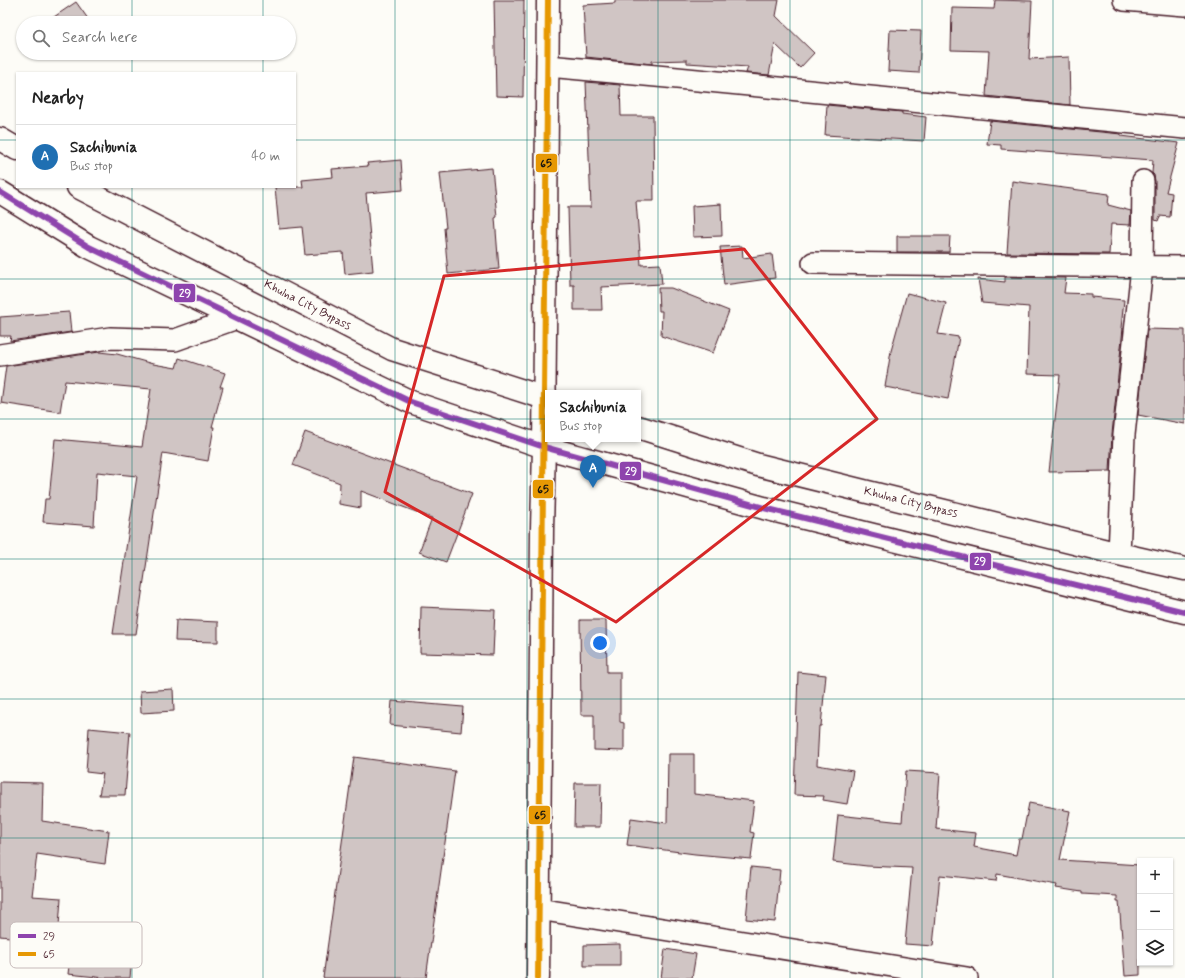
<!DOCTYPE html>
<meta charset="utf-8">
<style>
body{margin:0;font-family:Mynerve,sans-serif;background:#f2f2f2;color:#222}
.controls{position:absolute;right:12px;bottom:12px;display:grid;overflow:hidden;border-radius:0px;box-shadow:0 1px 3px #0004}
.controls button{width:36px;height:36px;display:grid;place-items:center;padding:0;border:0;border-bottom:1px solid #e0e0e0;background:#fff;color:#222;font:20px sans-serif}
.you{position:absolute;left:600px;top:643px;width:14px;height:14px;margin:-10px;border:3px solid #fff;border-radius:50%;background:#1a73e8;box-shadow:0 0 0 6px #1a73e833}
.badge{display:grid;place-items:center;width:26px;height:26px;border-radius:50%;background:#1f6fb2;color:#fff;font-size:13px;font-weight:700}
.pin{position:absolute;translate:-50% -33px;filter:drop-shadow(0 1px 2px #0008)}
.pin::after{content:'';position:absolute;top:21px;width:14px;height:12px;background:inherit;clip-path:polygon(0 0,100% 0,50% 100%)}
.popup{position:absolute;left:545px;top:390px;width:96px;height:52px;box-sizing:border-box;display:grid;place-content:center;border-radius:0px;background:#fff;filter:drop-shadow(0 1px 3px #0005);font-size:13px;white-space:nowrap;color:#767676}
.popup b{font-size:15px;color:#222}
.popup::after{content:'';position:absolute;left:50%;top:100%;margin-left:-8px;border:8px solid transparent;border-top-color:#fff}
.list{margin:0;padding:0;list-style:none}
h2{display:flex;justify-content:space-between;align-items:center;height:52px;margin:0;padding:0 16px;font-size:17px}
h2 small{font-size:13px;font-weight:400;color:#767676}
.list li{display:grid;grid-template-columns:26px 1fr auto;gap:12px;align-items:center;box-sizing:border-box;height:64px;padding:0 16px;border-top:1px solid #e0e0e0}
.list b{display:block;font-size:15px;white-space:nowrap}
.list p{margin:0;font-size:13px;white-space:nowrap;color:#767676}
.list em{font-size:13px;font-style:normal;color:#767676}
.icon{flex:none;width:22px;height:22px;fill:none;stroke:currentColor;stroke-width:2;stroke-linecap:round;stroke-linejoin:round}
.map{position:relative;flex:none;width:1185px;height:978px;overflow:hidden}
.search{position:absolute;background:#fff;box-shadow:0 1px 3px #0004;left:16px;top:16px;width:280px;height:44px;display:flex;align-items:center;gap:10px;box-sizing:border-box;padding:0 14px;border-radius:22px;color:#767676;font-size:15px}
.panel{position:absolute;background:#fff;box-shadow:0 1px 3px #0004;left:16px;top:72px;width:280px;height:116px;border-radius:0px}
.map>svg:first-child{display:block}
</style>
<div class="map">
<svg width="1185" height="978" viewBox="0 0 1185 978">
<rect width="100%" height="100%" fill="#fdfcf7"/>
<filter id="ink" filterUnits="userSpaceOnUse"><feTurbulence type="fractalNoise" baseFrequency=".025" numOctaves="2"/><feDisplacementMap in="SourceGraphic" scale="8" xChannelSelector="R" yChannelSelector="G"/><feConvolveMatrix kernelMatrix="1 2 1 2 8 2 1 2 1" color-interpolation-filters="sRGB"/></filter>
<g filter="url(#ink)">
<path fill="#d0c5c4" stroke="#4a1f2b" d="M 494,0 L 524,0 L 523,97 L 496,96 Z
M 615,0 L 779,0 L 776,16 L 814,53 L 800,68 L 775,44 L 769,75 L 746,73 L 748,67 L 687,63 L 687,60 L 652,61 L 652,64 L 586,57 L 583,5 L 615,3 Z
M 995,0 L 1032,1 L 1029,59 L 1069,57 L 1070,105 L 986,96 L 989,51 L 951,50 L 952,8 L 994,9 Z
M 76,2 L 91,23 L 51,23 L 51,19 Z
M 890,30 L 921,31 L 919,73 L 888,71 Z
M 54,53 L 79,53 L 79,54 L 54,56 Z
M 586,82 L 620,85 L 621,116 L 653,116 L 654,201 L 636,201 L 641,265 L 660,264 L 662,284 L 601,287 L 602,310 L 574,310 L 574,285 L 570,285 L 568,207 L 591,207 Z
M 827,105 L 902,112 L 902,114 L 926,117 L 924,141 L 825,135 Z
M 990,121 L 1121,134 L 1121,136 L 1179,143 L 1166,192 L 1172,193 L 1170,217 L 1160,216 L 1158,221 L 1155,220 L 1155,181 L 1154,175 L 1152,173 L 1153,160 L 1001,149 L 1001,145 L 987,144 Z
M 401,160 L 403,190 L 366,193 L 373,271 L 345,274 L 343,252 L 305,255 L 302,227 L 279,229 L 275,187 L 303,187 L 302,180 L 333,177 L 332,169 L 368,166 L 367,163 Z
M 492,168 L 497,217 L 495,218 L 499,269 L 448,274 L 444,228 L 446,228 L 440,173 Z
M 1012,181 L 1109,194 L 1108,205 L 1131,211 L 1130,225 L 1111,224 L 1109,254 L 1007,253 Z
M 721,204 L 722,236 L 693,237 L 692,206 Z
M 897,236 L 950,236 L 949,252 L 897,252 Z
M 742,246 L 743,258 L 772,254 L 775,278 L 724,285 L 720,247 Z
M 1005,277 L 1066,278 L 1064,293 L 1091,294 L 1091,297 L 1124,300 L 1121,328 L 1123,328 L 1112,434 L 1110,471 L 1049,472 L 1060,375 L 1027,374 L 1029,307 L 982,303 L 978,279 L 1005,282 Z
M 658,288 L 671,288 L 729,311 L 713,353 L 661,336 L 662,311 L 659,311 Z
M 907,293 L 946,303 L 938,334 L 959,337 L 948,399 L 885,387 L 891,351 Z
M 69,312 L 71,332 L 10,341 L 11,336 L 0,336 L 0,317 Z
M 1147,329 L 1185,330 L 1185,424 L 1138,415 Z
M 99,352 L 117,354 L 153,364 L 176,368 L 179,358 L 225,373 L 220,387 L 223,387 L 212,427 L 214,427 L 208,461 L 163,453 L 136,634 L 113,634 L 137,476 L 97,472 L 94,526 L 43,522 L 45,499 L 49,499 L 55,439 L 142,447 L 151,389 L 65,381 L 60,412 L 1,403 L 6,366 Z
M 305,432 L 472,494 L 446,562 L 419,552 L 432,518 L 361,491 L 361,508 L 339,504 L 340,483 L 293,465 Z
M 421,607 L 495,610 L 493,655 L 420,653 Z
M 176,620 L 218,622 L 218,642 L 175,641 Z
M 580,620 L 606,620 L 607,672 L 620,672 L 620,722 L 624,723 L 624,751 L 594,750 L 594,715 L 581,715 Z
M 798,672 L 826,675 L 821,726 L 819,726 L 817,765 L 853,771 L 847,804 L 823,800 L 824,796 L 794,795 Z
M 173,689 L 174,711 L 141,713 L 140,691 Z
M 392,701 L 463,707 L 461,732 L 390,725 Z
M 89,728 L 130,732 L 125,795 L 99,795 L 103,774 L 86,772 Z
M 668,754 L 694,754 L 694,794 L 754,801 L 750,832 L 754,833 L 751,859 L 695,854 L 627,845 L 631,818 L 667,823 Z
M 354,757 L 455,771 L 426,978 L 323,978 Z
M 906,771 L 940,773 L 936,829 L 976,833 L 974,847 L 1016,855 L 1019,839 L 1022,839 L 1029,803 L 1070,811 L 1060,860 L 1140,865 L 1140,975 L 1125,976 L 1119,901 L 1117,901 L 1117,896 L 1082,894 L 1082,892 L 1056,888 L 1057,885 L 997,874 L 996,881 L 940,875 L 933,946 L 905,944 L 912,868 L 867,866 L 833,862 L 838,815 L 902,822 Z
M 0,782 L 43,783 L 42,821 L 109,831 L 105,864 L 37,854 L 32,896 L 61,898 L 59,926 L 21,924 L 20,938 L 0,936 Z
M 575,783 L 601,783 L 600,827 L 574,827 Z
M 751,867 L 780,870 L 775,922 L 746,919 Z
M 72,941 L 133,947 L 130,978 L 106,978 L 68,974 Z
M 620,944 L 620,966 L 584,966 L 584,945 Z
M 665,949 L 696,954 L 692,978 L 661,978 Z"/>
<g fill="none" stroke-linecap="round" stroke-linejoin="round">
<defs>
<path id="street" d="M 1124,0 L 1185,5
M 548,66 L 667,77 L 1185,128
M 813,263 L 1185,267
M 0,355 L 110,338 L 175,340 L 237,318
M 1119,554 L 1124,435 L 1142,267 L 1143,181
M 538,909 L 967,978"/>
<path id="secondary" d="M 538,978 L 542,529 L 544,447"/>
<path id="primary" d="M 544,447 L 548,0"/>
<g id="highway">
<path d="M 0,139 L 17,149"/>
<path id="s1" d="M 78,187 L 392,349 L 548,399"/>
<path d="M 0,192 L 89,247 L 411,402 L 544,447 L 764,508 L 1185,612"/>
<path id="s2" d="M 638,427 L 758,465 L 1119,554 L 1185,569"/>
</g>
</defs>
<use href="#street" stroke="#4a1f2b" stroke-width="24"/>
<use href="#secondary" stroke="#4a1f2b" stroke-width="25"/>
<use href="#primary" stroke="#4a1f2b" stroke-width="25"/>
<use href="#highway" stroke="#4a1f2b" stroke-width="25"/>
<use href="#street" stroke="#fdfcf7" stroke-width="21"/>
<use href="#secondary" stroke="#fdfcf7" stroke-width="22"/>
<use href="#primary" stroke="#fdfcf7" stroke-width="22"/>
<use href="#highway" stroke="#fdfcf7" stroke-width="22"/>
<defs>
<path id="bus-1" d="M 0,192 L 89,247 L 411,402 L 544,447 L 764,508 L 1185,612"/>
<path id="bus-2" d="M 538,978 L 548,0"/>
</defs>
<use href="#bus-1" stroke="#fdfcf7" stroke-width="9"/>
<use href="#bus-2" stroke="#fdfcf7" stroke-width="9"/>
<use href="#bus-1" stroke="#8e44ad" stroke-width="6"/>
<use href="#bus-2" stroke="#e69804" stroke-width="6"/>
</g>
</g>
<path fill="none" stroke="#d62828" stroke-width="3" stroke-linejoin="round" d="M 744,249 L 877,419 L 616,622 L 385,492 L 444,276 Z"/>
<path fill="none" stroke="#0f766e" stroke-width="1" stroke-opacity="0.55" d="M 132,0 L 132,23M 263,0 L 263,23M 395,0 L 395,978M 527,0 L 527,978M 658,0 L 658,978M 790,0 L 790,978M 922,0 L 922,978M 1053,0 L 1053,978M 132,53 L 132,73M 263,53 L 263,73M 0,140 L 17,140M 295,140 L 1185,140M 132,187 L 132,978M 263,187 L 263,978M 0,279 L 1185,279M 0,419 L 1185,419M 0,559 L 1185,559M 0,699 L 1185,699M 0,838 L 1185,838"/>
<g text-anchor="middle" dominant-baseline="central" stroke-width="4" stroke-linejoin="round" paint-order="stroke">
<g font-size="12" fill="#4a1f2b" stroke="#fdfcf7">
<text stroke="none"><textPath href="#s1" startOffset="258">Khulna City Bypass</textPath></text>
<text stroke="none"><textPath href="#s2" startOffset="283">Khulna City Bypass</textPath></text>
</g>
</g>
<rect x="10" y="922" width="132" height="46" rx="6" fill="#fdfcf7" stroke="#c7baba" stroke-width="1"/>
<rect x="18" y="934" width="18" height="4" fill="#8e44ad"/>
<rect x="18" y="952" width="18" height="4" fill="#e69804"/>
<g font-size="11" fill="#4a1f2b">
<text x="43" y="940">29</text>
<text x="43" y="958">65</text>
</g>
<g stroke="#fdfcf7" stroke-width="1.5">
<rect x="535" y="153" width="23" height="20" rx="4" fill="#e69804"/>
<rect x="173" y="283" width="23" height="20" rx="4" fill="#8e44ad"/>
<rect x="619" y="461" width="23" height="20" rx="4" fill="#8e44ad"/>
<rect x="532" y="479" width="22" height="20" rx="4" fill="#e69804"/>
<rect x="969" y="552" width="23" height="19" rx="4" fill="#8e44ad"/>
<rect x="528" y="805" width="23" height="20" rx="4" fill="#e69804"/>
</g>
<g font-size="11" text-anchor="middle" font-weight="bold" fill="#fff">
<text x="185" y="297">29</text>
<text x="631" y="475">29</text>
<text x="980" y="565">29</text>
</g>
<g font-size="11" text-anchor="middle" font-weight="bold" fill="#111">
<text x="546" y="167">65</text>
<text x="543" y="493">65</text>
<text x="540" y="819">65</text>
</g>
</svg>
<div class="controls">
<button>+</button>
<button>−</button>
<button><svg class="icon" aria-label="layers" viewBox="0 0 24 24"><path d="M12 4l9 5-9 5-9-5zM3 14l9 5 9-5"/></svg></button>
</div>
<div class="you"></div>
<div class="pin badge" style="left:593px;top:488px">A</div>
<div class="popup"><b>Sachibunia</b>Bus stop</div>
<div class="search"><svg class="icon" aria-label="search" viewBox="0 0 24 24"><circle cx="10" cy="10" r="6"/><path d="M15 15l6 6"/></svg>Search here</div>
<section class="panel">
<h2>Nearby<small></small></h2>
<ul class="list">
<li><span class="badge">A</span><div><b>Sachibunia</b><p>Bus stop</p></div><em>40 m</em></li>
</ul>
</section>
</div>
